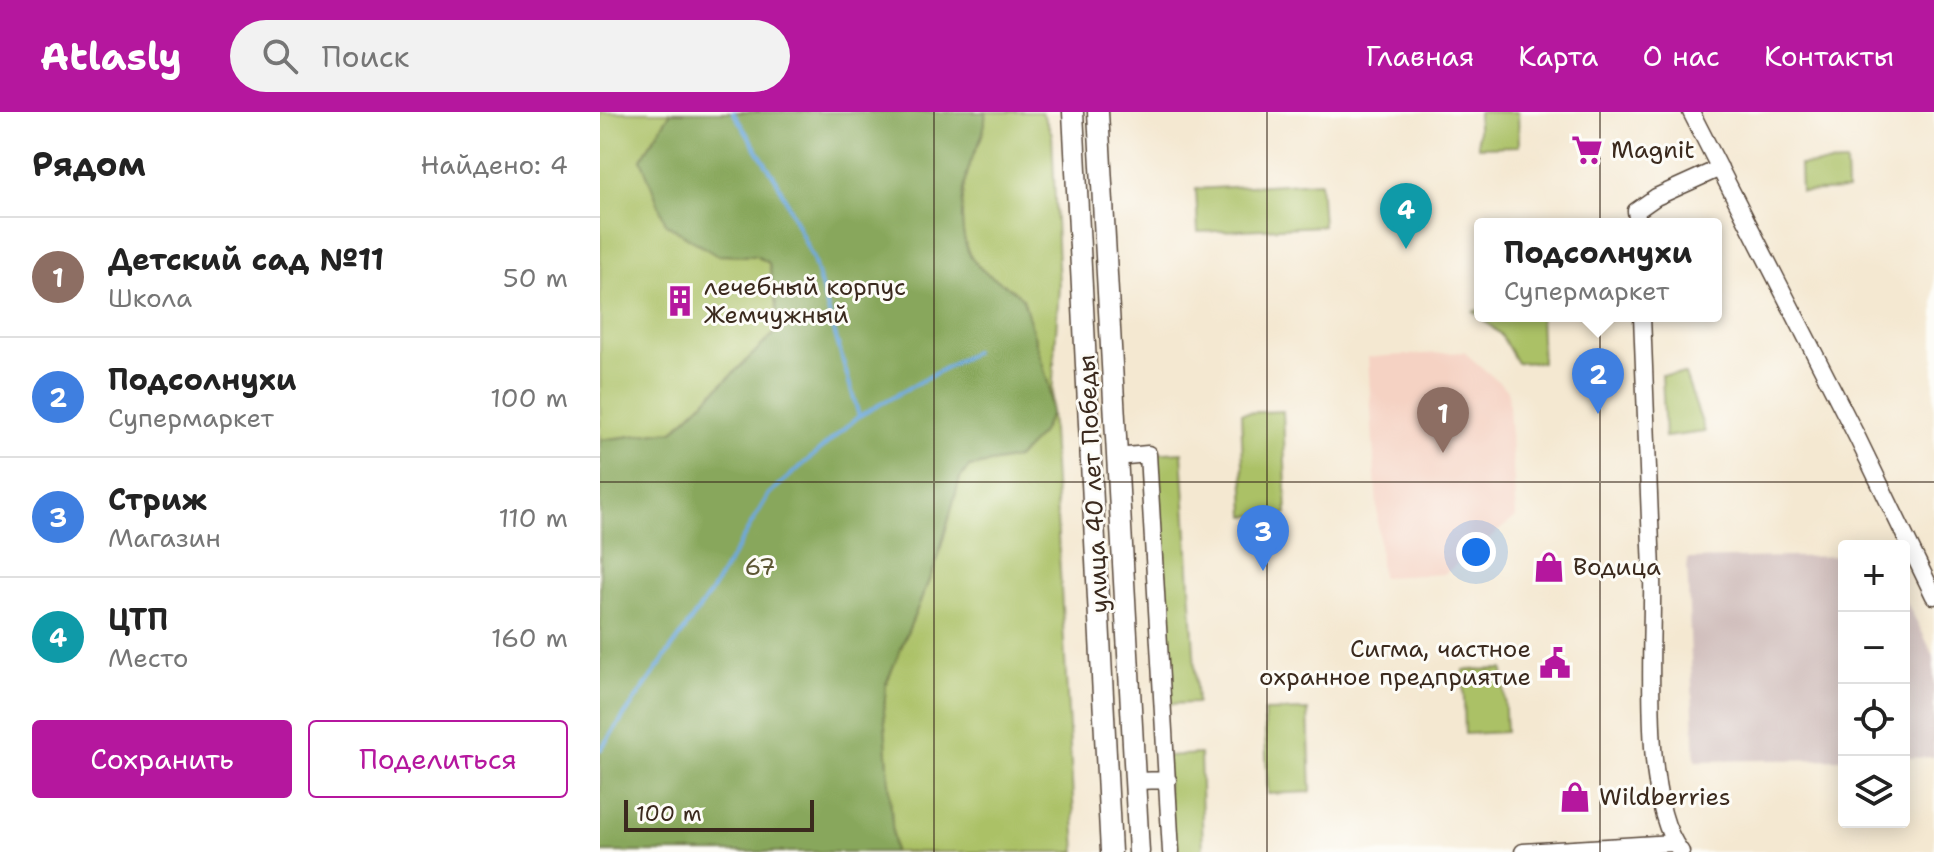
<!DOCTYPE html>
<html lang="ru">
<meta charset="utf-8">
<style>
body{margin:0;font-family:"Shantell Sans",sans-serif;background:#f2f2f2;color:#222}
.controls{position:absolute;right:24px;bottom:24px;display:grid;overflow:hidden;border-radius:8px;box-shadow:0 4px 20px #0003}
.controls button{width:72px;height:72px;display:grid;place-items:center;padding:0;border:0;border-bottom:2px solid #e0e0e0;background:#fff;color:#222;font:40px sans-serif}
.scale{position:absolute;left:24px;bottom:20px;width:190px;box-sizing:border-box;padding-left:8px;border:4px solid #3b2a1e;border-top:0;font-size:22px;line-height:28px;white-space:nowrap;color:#3b2a1e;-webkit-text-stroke:6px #fdfcf7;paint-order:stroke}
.you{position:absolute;left:876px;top:440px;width:28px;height:28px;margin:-20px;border:6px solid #fff;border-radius:50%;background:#1a73e8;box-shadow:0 0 0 12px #1a73e833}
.badge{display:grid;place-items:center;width:52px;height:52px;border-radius:50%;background:#b5179e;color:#fff;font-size:26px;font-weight:700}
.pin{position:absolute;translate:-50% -66px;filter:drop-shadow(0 2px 4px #0008)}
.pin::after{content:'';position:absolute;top:42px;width:28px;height:24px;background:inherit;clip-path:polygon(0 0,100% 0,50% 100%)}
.popup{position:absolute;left:874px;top:106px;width:248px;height:104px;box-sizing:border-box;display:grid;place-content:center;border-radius:8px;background:#fff;filter:drop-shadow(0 2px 6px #0005);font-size:26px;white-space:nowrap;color:#767676}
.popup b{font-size:30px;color:#222}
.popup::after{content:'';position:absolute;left:50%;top:100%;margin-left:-16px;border:16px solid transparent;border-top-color:#fff}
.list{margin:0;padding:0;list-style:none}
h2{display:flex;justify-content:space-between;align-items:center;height:104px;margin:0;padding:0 32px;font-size:34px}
h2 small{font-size:26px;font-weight:400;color:#767676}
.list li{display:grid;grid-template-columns:52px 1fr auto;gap:24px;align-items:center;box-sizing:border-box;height:120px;padding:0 32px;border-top:2px solid #e0e0e0}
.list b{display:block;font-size:30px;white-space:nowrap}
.list p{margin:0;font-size:26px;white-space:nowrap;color:#767676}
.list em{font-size:26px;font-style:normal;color:#767676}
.actions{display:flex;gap:16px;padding:24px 32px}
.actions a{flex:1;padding:18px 0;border:2px solid #b5179e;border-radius:8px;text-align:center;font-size:28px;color:#b5179e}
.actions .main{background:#b5179e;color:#fff}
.icon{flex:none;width:44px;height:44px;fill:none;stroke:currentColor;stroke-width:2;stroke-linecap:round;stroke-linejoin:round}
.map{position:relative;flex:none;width:1334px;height:740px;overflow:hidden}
header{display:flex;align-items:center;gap:48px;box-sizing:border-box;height:112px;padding:0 40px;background:#b5179e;color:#fff}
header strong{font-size:38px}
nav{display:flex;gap:44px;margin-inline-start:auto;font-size:28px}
.search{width:560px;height:72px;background:#f2f2f2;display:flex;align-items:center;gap:20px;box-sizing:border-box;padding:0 28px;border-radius:44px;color:#767676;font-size:30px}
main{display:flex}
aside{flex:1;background:#fff}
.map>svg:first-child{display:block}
</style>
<header>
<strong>Atlasly</strong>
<div class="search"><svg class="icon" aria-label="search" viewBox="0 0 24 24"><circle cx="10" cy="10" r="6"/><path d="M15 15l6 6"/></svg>Поиск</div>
<nav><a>Главная</a><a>Карта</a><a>О нас</a><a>Контакты</a></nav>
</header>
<main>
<aside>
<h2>Рядом<small>Найдено: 4</small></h2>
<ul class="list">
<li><span class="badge" style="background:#8d6e63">1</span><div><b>Детский сад №11</b><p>Школа</p></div><em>50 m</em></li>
<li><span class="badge" style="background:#3f7fe0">2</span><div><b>Подсолнухи</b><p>Супермаркет</p></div><em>100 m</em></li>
<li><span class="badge" style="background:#3f7fe0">3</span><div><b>Стриж</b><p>Магазин</p></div><em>110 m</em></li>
<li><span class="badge" style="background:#0f9aa8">4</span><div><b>ЦТП</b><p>Место</p></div><em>160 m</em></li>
</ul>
<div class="actions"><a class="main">Сохранить</a><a>Поделиться</a></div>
</aside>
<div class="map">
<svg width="1334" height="740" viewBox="0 0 1334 740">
<rect width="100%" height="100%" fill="#fdfcf7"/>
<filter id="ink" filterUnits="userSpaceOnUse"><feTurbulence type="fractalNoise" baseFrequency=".0125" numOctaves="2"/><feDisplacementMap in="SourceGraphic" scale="16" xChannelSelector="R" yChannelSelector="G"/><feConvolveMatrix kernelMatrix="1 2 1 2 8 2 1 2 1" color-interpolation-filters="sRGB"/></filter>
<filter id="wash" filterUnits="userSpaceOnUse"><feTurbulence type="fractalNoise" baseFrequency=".006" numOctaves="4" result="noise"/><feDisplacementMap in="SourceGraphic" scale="32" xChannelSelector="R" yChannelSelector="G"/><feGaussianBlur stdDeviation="1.8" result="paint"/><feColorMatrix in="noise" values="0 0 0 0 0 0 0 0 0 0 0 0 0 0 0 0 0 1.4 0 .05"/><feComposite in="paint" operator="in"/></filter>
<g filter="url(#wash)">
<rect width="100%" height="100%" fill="#f4e8d1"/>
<path fill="#f5d2c3" d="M 864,240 L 908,278 L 916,405 L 844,462 L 781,465 L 768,245 Z"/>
<path fill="#d1bfbd" d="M 1244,444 L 1244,647 L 1095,649 L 1087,447 Z
M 1304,485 L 1334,544 L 1334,645 L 1304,646 Z"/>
<path fill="#abc166" stroke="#737642" stroke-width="2" d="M 0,0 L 71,0 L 41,47 L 116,143 L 156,144 L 169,151 L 178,205 L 175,221 L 73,319 L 0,328 Z
M 385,0 L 442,0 L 452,22 L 459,174 L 451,301 L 476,740 L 294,740 L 284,599 L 286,572 L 337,449 L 360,366 L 369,355 L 417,346 L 441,322 L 451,301 L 449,274 L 423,187 C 410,172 390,167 378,154 C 355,132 361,80 370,52 C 376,33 387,22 385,0 Z
M 878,0 L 918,0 L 919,34 L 878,35 Z
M 1246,51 L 1247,78 L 1201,80 L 1200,53 Z
M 720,70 L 723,114 L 598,120 L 596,77 Z
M 880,198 L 880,204 L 940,204 L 942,250 L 917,251 L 901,223 L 873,199 Z
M 1085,262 L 1105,320 L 1065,325 L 1062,263 Z
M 683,299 L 687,402 L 645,404 L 641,301 Z
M 582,340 L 597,591 L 563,592 L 548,342 Z
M 903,557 L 906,620 L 865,622 L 863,558 Z
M 708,598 L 711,680 L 668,682 L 664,599 Z
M 600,642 L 603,740 L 571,740 L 566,644 Z"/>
<path fill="#88a75b" stroke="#62683c" stroke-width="2" d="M 71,0 L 385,0 C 387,22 376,33 370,52 C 361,80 355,131 378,154 C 390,167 410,172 423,187 L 449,274 L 451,301 L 441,322 L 417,346 L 369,355 L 360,366 L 337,449 L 286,572 L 284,599 L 294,740 L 0,740 L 0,328 L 73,319 L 175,221 L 178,205 L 169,151 L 156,144 L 116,143 L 66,112 L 41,47 Z"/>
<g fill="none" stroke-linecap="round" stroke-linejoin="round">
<path stroke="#6da9de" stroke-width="4" d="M 133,0 L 178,71 L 213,147 L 259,304
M 0,638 L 111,480 L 169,382 L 259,304 L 374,240"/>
</g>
</g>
<g filter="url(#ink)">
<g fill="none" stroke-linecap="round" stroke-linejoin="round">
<defs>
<path id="minor" d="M 1091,0 L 1257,325 L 1334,484
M 1038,112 L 1036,99 L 1056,85 L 1120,56
M 1042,204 C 1045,289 1049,374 1052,459 C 1054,527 1039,688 1081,740
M 516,345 L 548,342 L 571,740
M 535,669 L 568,668
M 923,740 L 1073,731"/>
<path id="major" d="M 473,0 L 511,740
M 498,0 L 539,740"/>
</defs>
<use href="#minor" stroke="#574639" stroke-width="19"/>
<use href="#major" stroke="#574639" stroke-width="23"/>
<use href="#minor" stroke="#fff" stroke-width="16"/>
<use href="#major" stroke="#fff" stroke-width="20"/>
</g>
</g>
<path fill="none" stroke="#3b2a1e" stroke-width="2" stroke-opacity="0.55" d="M 334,0 L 334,740M 667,0 L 667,740M 1000,0 L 1000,740M 0,370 L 1334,370"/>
<defs>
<symbol id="supermarket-bare" viewBox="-9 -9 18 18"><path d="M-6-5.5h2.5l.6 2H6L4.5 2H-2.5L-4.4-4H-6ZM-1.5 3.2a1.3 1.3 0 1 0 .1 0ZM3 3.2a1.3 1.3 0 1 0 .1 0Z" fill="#b5179e" stroke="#fdfcf7" stroke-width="2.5" paint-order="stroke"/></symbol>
<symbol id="building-bare" viewBox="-9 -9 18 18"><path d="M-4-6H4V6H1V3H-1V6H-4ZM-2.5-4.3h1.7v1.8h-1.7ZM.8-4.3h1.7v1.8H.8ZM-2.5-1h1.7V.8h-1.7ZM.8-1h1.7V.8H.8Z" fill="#b5179e" stroke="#fdfcf7" stroke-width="2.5" paint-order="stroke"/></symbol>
<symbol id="shop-bare" viewBox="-9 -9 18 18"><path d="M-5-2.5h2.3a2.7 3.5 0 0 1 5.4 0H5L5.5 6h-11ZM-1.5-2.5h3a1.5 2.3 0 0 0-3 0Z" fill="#b5179e" stroke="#fdfcf7" stroke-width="2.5" paint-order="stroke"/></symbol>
<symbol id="civic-bare" viewBox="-9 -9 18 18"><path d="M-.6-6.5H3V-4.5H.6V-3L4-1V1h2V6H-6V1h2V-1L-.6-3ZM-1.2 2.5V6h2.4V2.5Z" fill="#b5179e" stroke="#fdfcf7" stroke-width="2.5" paint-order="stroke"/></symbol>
</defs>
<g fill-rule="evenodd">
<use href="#supermarket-bare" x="965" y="16" width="44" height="44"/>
<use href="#building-bare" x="58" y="167" width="44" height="44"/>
<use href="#shop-bare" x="927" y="433" width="44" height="44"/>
<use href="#civic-bare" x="933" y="529" width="44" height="44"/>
<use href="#shop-bare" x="953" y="663" width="44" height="44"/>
</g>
<g text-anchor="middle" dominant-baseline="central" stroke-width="6" stroke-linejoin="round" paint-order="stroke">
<g font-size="24" fill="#3b2a1e" stroke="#fdfcf7" text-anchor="start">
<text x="1011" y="38">Magnit</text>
<text x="104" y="175">лечебный корпус<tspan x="104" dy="28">Жемчужный</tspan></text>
<text x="973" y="455">Водица</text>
<text x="931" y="537" text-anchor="end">Сигма, частное<tspan x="931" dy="28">охранное предприятие</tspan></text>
<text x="999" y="685">Wildberries</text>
</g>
<g font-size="24" fill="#3b2a1e" stroke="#fdfcf7">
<text transform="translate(493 372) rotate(-93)">улица 40 лет Победы</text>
</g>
<g font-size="24" fill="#5d5734" stroke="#fdfcf7">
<text x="160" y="455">67</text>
</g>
</g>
</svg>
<div class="controls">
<button>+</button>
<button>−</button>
<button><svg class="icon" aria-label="locate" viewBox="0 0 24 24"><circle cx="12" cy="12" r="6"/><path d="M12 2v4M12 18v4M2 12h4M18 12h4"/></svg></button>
<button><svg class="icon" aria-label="layers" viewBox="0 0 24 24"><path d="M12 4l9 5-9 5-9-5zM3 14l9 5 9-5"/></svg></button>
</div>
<div class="scale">100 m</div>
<div class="you"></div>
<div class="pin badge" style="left:843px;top:341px;background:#8d6e63">1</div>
<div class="pin badge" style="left:998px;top:302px;background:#3f7fe0">2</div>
<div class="popup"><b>Подсолнухи</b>Супермаркет</div>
<div class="pin badge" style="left:663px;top:459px;background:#3f7fe0">3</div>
<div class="pin badge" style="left:806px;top:137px;background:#0f9aa8">4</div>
</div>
</main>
